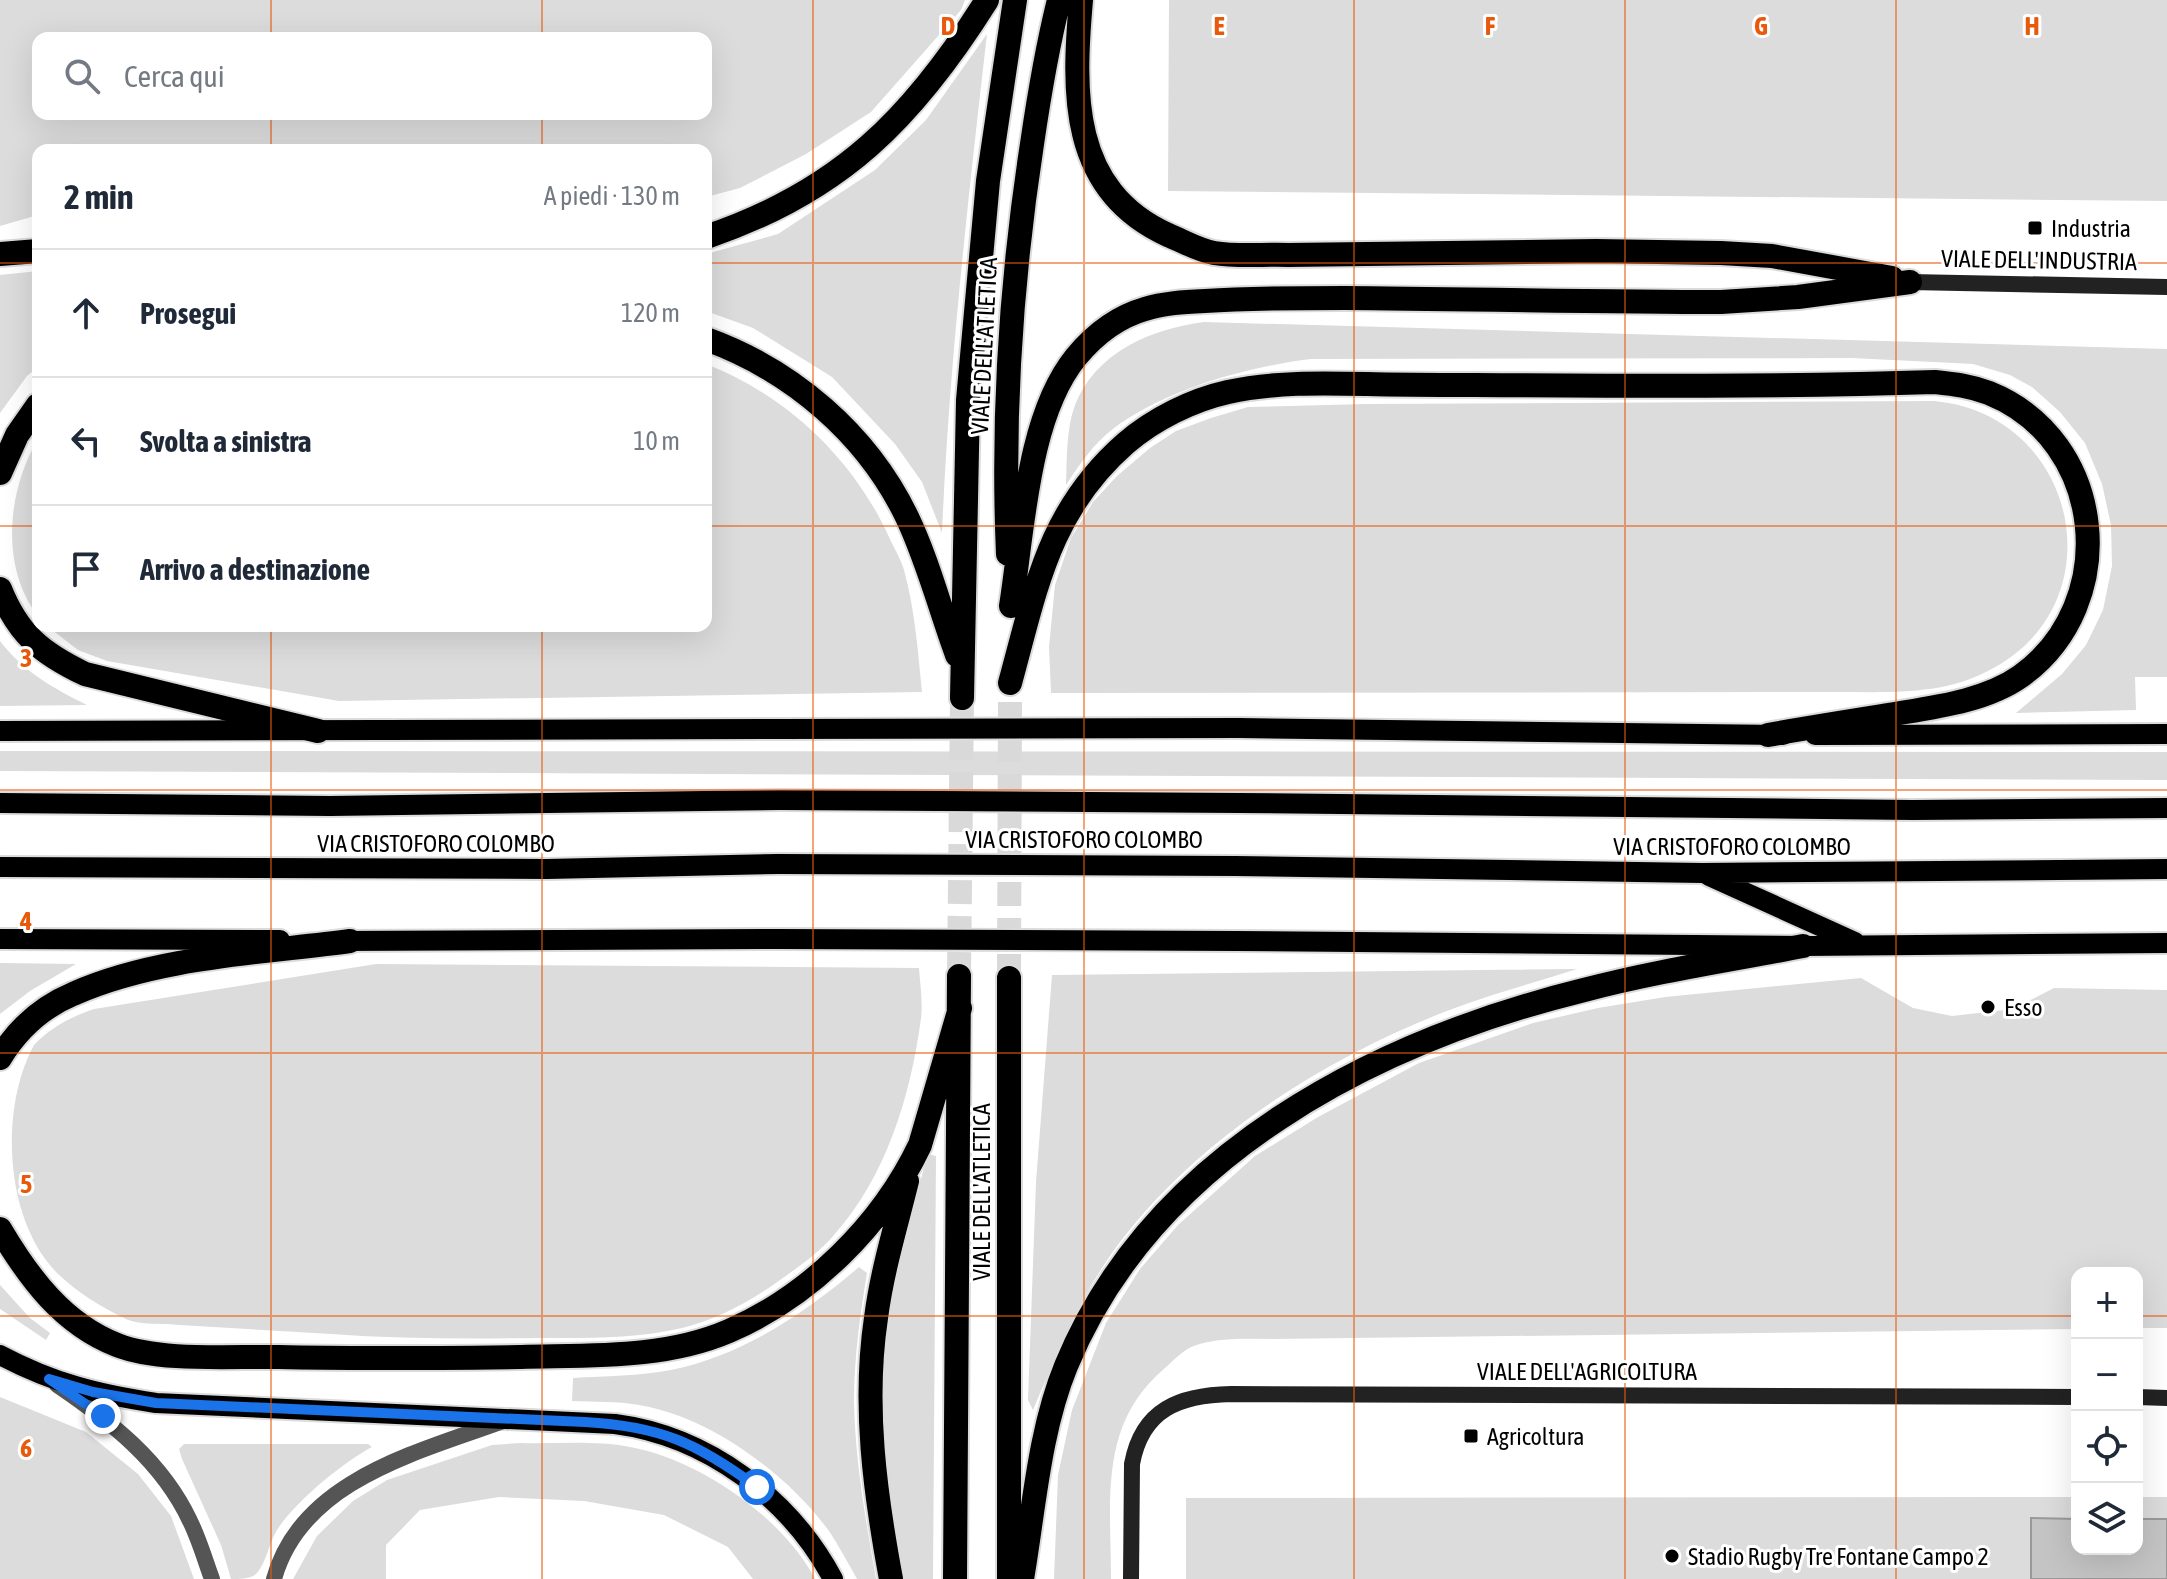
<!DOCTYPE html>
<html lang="it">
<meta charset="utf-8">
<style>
body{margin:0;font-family:"Asap Condensed",sans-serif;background:#f6f6f7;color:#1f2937}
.controls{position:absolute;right:24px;bottom:24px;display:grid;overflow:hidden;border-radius:16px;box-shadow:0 8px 32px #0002}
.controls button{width:72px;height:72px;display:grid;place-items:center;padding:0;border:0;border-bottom:2px solid #e0e1e3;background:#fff;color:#1f2937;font:40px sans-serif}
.stop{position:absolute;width:24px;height:24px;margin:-18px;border:6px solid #1a73e8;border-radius:50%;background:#fff}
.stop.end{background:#1a73e8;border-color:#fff;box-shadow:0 2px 8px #0008}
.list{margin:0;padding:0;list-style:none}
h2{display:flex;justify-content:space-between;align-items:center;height:104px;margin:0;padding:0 32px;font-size:34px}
h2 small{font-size:26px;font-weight:400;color:#747a83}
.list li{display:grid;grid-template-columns:52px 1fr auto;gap:24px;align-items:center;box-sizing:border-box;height:128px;padding:0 32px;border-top:2px solid #e0e1e3}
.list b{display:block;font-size:30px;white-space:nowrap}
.list em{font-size:26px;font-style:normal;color:#747a83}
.icon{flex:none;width:44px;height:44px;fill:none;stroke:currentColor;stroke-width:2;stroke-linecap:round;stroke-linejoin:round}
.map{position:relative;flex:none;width:2167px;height:1579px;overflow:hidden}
.search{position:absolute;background:#fff;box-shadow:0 8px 32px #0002;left:32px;top:32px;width:680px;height:88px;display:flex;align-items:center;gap:20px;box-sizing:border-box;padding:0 28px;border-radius:16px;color:#747a83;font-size:30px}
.panel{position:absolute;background:#fff;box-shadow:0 8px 32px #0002;left:32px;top:144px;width:680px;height:488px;border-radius:16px}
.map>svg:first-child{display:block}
</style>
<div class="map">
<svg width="2167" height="1579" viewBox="0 0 2167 1579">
<rect width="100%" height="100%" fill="#fff"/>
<path fill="#dcdcdc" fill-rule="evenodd" d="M 0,0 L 965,0 L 961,10 L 871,112 L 806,154 L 740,188 L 706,197 L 706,150 L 38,150 L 38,215 L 0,226 ZM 706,38 L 706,114 L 38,114 L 38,38 Z
M 1169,0 L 2167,0 L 2167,201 L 1168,191 Z
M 987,34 C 968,200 949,366 942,533 L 922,482 L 895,444 L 832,377 L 753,328 L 706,311 L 706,254 L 778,234 L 875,170 L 926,120 Z
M 38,271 L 38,367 L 27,376 L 0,413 L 0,275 Z
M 1204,322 L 2167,349 L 2167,677 L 2135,677 L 2136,710 L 2016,713 L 2062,674 L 2086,645 L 2103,610 L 2112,566 L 2111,525 L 2102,484 L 2085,443 L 2060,412 L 2032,387 L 2010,375 L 1973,364 L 1852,358 L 1311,359 C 1246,367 1167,389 1114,428 C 1094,443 1079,465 1066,485 C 1067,460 1066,429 1075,405 C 1096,352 1151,329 1204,322 Z
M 706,364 C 786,395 853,458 889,537 C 894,548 901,559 904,570 C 915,610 918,652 922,692 L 339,701 L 107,661 L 78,650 L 47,626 L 706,626 Z
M 1934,401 C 2079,414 2119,606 1988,671 C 1937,698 1877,691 1820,692 L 1051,693 L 1049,647 L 1055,585 L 1071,538 L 1093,502 L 1117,476 L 1150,448 L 1176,431 L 1211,418 L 1248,407 L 1366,404 Z
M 38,439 L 38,616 C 0,567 7,491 38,439 Z
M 0,641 C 24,672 53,688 87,705 L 0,706 Z
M 0,751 L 2167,752 L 2167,780 L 0,771 Z
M 0,963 L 76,964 L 30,991 L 0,1014 Z
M 376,964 L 919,968 C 920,984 923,1002 921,1018 C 911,1095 886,1177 834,1235 C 817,1255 794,1270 773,1285 C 745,1304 715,1320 682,1328 C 636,1339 587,1338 539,1338 C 470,1339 400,1339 331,1334 C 281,1331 230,1328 180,1325 C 163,1323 139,1326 124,1318 C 101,1307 77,1292 58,1274 C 3,1219 0,1107 34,1045 C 51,1027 71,1017 94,1009 Z
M 1577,969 C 1537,982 1495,993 1455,1008 C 1328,1055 1192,1141 1112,1253 C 1078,1301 1056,1356 1033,1410 L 1028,1400 L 1036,1182 L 1052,975 Z
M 1861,978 L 1913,1008 L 1952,1016 L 2013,1009 L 2054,988 L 2167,990 L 2167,1328 L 2137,1328 L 2137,1273 L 2077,1273 L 2077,1329 L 1273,1339 C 1248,1339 1218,1337 1194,1346 C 1184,1349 1173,1361 1165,1368 C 1098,1424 1111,1501 1111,1579 L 1054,1579 L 1058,1475 L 1072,1410 L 1106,1323 L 1140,1269 L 1178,1225 L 1255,1156 L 1318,1117 L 1419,1063 L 1533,1023 L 1598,1008 L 1665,997 Z
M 928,1154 L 936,1156 L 933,1579 L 903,1579 C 885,1485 875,1392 891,1297 C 899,1249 915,1201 928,1154 Z
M 859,1267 L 867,1273 C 860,1315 854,1359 854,1401 C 855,1461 866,1521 876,1579 L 857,1579 C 848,1563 839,1546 829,1531 C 787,1474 711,1417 639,1405 C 617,1401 595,1402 572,1401 L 573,1378 C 606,1376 639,1376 671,1370 C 743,1355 804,1314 859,1267 Z
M 0,1285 L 30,1318 L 50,1333 L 46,1340 L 0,1309 Z
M 0,1397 L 86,1432 L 138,1474 L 171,1516 L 194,1579 L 0,1579 Z
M 520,1443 C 556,1444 595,1440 630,1447 C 698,1459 783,1517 815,1579 L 753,1579 L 728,1547 L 664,1515 L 584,1501 L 499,1497 L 420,1510 L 386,1545 L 386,1579 L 293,1579 L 317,1536 L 353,1501 L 387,1480 L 492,1445 Z
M 184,1444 L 368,1444 L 372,1447 C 342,1463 295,1502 277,1530 C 269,1543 266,1565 255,1575 C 248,1579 240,1579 231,1579 L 221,1545 L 182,1459 L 179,1449 Z
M 2077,1497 L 2077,1549 L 2137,1549 L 2137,1497 L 2167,1497 L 2167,1579 L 1186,1579 L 1186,1498 Z"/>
<path fill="#c4c4c4" stroke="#999" stroke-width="2" d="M 2031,1518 L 2077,1519 L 2077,1549 L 2137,1549 L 2137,1519 L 2167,1519 L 2167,1579 L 2031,1579 Z"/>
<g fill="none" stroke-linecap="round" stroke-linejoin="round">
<path stroke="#d9d9d9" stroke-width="24" stroke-dasharray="24 12" stroke-linecap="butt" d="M 959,976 L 962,698
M 1009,978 L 1010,699"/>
<defs>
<path id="primary" d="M 1239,728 L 1783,735
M 0,731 L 779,729
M 1815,735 L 2167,734
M 0,803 L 330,806 L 779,800
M 1238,803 L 1913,810 L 2167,808
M 1235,866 L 1702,873 L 2167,869
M 0,867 L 547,869 L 778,864
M 1709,876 L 1855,942
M 0,939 L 280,940
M 336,941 L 779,939
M 1236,941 L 1803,946 L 2167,943
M 0,1355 C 53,1383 97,1394 156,1403 L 615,1424 C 707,1436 790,1498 833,1579"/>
<path id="highway" d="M 1081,0 C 1073,92 1069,190 1168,235 C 1183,241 1198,250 1214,253 C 1238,257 1264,254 1288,255 L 1596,251 L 1721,253 L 1772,256 L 1892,278
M 706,237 C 840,192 913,118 987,0
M 0,254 L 38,251
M 706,339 C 792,370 867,434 907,517 C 928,561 940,609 957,655
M 0,473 L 17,435 L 38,405
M 1008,554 C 1002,416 1011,280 1032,144 C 1039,96 1047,48 1059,0
M 0,589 C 18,634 41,653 85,674 L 318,731
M 1011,606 C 1023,531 1027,417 1076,357 C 1095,334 1117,317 1145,309 C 1164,303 1184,302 1205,301 C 1251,298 1298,298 1344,298 C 1470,299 1595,302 1721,302 L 1798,297 L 1910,282
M 1010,683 C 1036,589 1048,511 1126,443 C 1154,419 1192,400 1228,392 C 1273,382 1321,383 1367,384 C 1403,385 1439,385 1475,385 C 1629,386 1782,387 1935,382 C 1954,384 1971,386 1989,393 C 2106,440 2122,603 2021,676 C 1983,703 1927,708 1882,716 C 1844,722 1806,728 1768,735
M 962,698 L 968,400 L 988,181 L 1015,0
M 0,1058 C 17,1030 42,1007 73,994 C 156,957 260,953 350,941
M 0,1229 C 29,1278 63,1324 117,1345 C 160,1362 232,1356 279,1357 C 360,1359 440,1358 521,1357 C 590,1355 664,1359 729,1331 C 810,1296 882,1225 920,1145 L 960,1008
M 891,1579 C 875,1493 863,1405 876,1318 C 882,1271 896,1226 907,1181
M 955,1579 L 959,976
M 1009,1579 L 1009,978
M 1022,1579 C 1034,1509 1039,1432 1066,1366 C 1153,1155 1374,1042 1584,990 C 1656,971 1730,960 1803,946"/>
</defs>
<use href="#primary" stroke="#dbdbdb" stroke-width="24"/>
<use href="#highway" stroke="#dbdbdb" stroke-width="28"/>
<path stroke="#555" stroke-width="16" d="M 57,1385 C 110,1421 162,1461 190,1521 C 199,1539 205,1560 212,1579
M 274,1579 C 301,1480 419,1452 503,1421"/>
<path stroke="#222" stroke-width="16" d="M 1910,282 L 2167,287
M 2137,1397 L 2167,1398
M 1131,1579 L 1132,1464 C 1142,1409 1180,1395 1231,1394 L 2077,1397"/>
<use href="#primary" stroke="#000" stroke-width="20"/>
<use href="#highway" stroke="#000" stroke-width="24"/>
<defs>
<path id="primary-bridge" d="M 779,729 L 1239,728
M 779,800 L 1238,803
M 778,864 L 1235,866
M 779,939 L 1236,941"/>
</defs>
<use href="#primary-bridge" stroke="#dbdbdb" stroke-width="24" stroke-linecap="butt"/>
<use href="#primary-bridge" stroke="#000" stroke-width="20"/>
</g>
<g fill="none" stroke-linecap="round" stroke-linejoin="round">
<path stroke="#1a73e8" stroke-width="10" d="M 103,1416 L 49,1379 L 93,1392 L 156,1403 L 585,1422 C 660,1426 697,1443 757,1487"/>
</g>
<path fill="none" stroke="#e8590c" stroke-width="2" stroke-opacity="0.55" d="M 271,0 L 271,38M 542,0 L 542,38M 813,0 L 813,1579M 1084,0 L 1084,1579M 1354,0 L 1354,1579M 1625,0 L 1625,1579M 1896,0 L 1896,1579M 271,114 L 271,150M 542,114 L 542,150M 0,263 L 38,263M 706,263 L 2167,263M 0,526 L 38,526M 706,526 L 2167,526M 271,626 L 271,1579M 542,626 L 542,1579M 0,790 L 2167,790M 0,1053 L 2167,1053M 0,1316 L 2077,1316M 2137,1316 L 2167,1316"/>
<g fill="#000" stroke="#fff" stroke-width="3">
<rect x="2027" y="220" width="16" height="16" rx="4"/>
<circle cx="1988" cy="1007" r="8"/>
<rect x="1463" y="1428" width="16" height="16" rx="4"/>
<circle cx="1672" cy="1556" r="8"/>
</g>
<g text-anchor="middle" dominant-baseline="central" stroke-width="6" stroke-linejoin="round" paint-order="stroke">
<g font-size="24" fill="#000" stroke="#fff" text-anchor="start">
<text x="2051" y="228">Industria</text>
<text x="2004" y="1007">Esso</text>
<text x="1487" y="1436">Agricoltura</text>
<text x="1688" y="1556">Stadio Rugby Tre Fontane Campo 2</text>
</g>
<g font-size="24" fill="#000" stroke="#fff">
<text transform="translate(2039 260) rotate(1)">VIALE DELL'INDUSTRIA</text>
<text transform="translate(984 346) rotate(-87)">VIALE DELL'ATLETICA</text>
<text x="1084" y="839">VIA CRISTOFORO COLOMBO</text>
<text x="436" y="843">VIA CRISTOFORO COLOMBO</text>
<text x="1732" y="846">VIA CRISTOFORO COLOMBO</text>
<text transform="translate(981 1192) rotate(-90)">VIALE DELL'ATLETICA</text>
<text x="1587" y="1371">VIALE DELL'AGRICOLTURA</text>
</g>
</g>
<g font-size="26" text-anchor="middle" font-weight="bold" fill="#e8590c" stroke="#fff" stroke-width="6" stroke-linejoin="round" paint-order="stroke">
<text x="948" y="35">D</text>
<text x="1219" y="35">E</text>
<text x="1490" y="35">F</text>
<text x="1761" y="35">G</text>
<text x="2032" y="35">H</text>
<text x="26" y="667">3</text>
<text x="26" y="930">4</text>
<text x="26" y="1193">5</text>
<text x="26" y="1457">6</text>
</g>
</svg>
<div class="controls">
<button>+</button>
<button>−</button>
<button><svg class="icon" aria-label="locate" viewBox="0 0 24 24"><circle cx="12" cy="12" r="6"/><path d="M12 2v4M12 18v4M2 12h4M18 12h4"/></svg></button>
<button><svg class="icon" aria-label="layers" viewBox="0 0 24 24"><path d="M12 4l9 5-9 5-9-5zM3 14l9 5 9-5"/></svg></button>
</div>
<div class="stop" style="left:757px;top:1487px"></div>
<div class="stop end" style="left:103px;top:1416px"></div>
<div class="search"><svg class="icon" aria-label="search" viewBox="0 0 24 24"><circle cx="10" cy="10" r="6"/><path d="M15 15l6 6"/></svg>Cerca qui</div>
<section class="panel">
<h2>2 min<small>A piedi · 130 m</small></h2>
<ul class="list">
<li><svg class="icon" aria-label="ahead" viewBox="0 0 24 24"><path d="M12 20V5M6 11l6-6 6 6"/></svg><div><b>Prosegui</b></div><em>120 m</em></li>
<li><svg class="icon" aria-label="left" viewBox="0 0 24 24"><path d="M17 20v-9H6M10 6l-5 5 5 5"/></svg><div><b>Svolta a sinistra</b></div><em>10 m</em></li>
<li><svg class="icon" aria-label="arrive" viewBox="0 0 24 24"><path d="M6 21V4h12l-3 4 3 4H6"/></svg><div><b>Arrivo a destinazione</b></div></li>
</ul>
</section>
</div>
